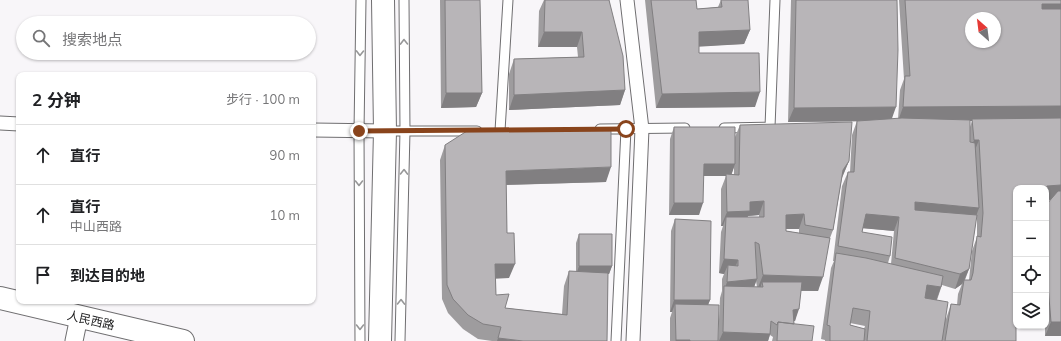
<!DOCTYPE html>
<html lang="zh">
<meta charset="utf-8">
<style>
body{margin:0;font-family:Mulish,"Noto Sans SC",sans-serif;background:#f6f6f6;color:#202124}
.controls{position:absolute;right:12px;bottom:12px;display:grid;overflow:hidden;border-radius:8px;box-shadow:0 1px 3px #0004}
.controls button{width:36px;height:36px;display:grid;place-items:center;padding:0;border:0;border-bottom:1px solid #e0e0e0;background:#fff;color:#202124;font:20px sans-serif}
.compass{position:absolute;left:965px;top:12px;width:36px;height:36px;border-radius:50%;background:#fff;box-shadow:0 1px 3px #0004;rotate:332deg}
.stop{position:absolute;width:12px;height:12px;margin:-9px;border:3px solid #89441c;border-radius:50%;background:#fff}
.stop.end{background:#89441c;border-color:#fff;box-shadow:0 1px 4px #0008}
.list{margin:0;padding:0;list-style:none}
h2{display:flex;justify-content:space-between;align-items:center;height:52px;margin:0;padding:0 16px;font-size:17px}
h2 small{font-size:13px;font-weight:400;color:#757577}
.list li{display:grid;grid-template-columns:26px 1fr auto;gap:12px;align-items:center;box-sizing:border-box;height:60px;padding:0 16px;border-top:1px solid #e0e0e0}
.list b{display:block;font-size:15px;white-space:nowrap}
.list p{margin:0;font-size:13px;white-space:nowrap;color:#757577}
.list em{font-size:13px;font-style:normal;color:#757577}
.icon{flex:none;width:22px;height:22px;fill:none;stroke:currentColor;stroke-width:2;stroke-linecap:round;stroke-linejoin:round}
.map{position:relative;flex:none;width:1061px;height:341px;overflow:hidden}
.search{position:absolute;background:#fff;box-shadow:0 1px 3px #0004;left:16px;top:16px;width:300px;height:44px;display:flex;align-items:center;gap:10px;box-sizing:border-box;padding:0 14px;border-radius:22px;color:#757577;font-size:15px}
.panel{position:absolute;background:#fff;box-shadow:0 1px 3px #0004;left:16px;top:72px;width:300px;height:232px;border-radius:8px}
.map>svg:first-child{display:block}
</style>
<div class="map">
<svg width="1061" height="341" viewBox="0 0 1061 341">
<rect width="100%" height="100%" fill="#f8f6f9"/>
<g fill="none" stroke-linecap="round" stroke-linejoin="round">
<defs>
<path id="service" d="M 724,128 L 770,127 L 775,0
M 600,129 L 685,128
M 385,131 L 477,131
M 500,131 L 508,0
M 360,341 L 359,131 L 361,0
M 400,341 L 405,131 L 404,0
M 616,341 L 626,129"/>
<path id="pedestrian" d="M 627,0 L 642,129 L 633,341
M 0,123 L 19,124
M 313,130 L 385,131"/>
<path id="minor" d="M 74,341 L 79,317"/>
<path id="secondary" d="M 0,298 L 183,341"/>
<path id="primary" d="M 380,341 L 385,131 L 383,0"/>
</defs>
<use href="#service" stroke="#6f6e70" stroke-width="11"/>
<use href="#pedestrian" stroke="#6f6e70" stroke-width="15"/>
<use href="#minor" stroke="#6f6e70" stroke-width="19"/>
<use href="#secondary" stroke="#6f6e70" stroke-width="24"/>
<use href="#primary" stroke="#6f6e70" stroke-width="24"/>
<use href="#service" stroke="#fff" stroke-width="9"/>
<use href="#pedestrian" stroke="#fff" stroke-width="13"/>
<use href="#minor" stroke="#fff" stroke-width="17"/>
<use href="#secondary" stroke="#fff" stroke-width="22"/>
<use href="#primary" stroke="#fff" stroke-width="22"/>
</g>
<path fill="#9e9c9e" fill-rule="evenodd" d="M 440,0 L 480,0 L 482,93 L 476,107 L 441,108 Z
M 544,0 L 609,0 L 625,90 L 620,105 L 509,110 L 509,74 L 514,59 L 578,57 L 577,47 L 538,47 L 539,11 Z
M 645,0 L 696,0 L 697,9 L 718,7 L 721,0 L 750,30 L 744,44 L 699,46 L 699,53 L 755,107 L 656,108 Z
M 791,0 L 897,0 L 892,119 L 898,119 L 900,90 L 904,79 L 899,0 L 1061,0 L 1061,336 L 1045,336 L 1045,326 L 1046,326 L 1046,205 L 1051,200 L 1046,200 L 1046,188 L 1016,188 L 1016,341 L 825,341 L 825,340 L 821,339 L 831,268 L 834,261 L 833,261 L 842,186 L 848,172 L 850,172 L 852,135 L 857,121 L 788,122 ZM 970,121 L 972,121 L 970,127 ZM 977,214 L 977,237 L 972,251 L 969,280 L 965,280 L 969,269 ZM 863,228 L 894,231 L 891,264 L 888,263 L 890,256 L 862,232 ZM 962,284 L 958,294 L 957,305 L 951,304 L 946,319 L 937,300 L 942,285 L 955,289 ZM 850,323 L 865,326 L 864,329 L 850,325 Z
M 740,125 L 849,161 L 842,178 L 833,230 L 830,238 L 818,291 L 801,291 L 795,321 L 794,321 L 794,324 L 812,341 L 772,341 L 773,337 L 770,335 L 768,341 L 718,341 L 720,298 L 722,291 L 722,279 L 724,274 L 719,273 L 721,232 L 723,226 L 721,226 L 721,189 L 726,176 L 703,176 L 699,215 L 669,215 L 670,139 L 674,127 L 735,137 ZM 734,167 L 734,175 L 731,175 ZM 759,215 L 759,217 L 747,217 L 748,216 ZM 786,229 L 799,229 L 799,233 L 786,231 ZM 756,281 L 757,287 L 754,287 Z
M 445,145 L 606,182 L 506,185 L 507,233 L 509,278 L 496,278 L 496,295 L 505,308 L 562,314 L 564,286 L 569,271 L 576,272 L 576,243 L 579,234 L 612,266 L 609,274 L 608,274 L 607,341 L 492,341 L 478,339 L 463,329 L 448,313 L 442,299 L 440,160 Z
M 675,219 L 710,300 L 708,305 L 718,341 L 670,341 L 670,318 L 672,312 L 670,312 L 671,231 Z"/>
<path fill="#817f81" d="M 1042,4 L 1061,4 L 1061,18 L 1037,19 Z
M 750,30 L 744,44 L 694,47 L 699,32 Z
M 544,32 L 582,32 L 577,47 L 538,47 Z
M 625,90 L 620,105 L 509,110 L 514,95 Z
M 760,92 L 755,107 L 656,108 L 662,94 Z
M 446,93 L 482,93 L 476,107 L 441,108 Z
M 1061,106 L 1061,120 L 972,119 L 972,121 L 898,121 L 903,107 Z
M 896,107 L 891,121 L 788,122 L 794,108 Z
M 974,140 L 979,140 L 973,155 L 969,154 Z
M 849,161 L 843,175 L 838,184 L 843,170 Z
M 704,164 L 735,164 L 731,176 L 726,174 L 726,176 L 699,176 Z
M 611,167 L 606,182 L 501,185 L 506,171 Z
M 1061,185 L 1061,199 L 1046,200 L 1046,188 L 1047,186 Z
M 764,201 L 759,215 L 748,216 L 745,225 L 726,217 L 723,226 L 721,226 L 727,212 L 750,202 Z
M 915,202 L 979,208 L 974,222 L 910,217 Z
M 674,203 L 703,203 L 699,215 L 669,215 Z
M 804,214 L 799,229 L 781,229 L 786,215 Z
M 866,214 L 899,217 L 894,231 L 860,228 Z
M 724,259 L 738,260 L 733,274 L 728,265 L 724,274 L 719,273 Z
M 495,264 L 515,264 L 509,278 L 490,279 Z
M 579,266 L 612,266 L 609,274 L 576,275 Z
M 969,269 L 963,283 L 964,280 L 962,284 L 955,289 L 960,274 Z
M 763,275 L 823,277 L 818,291 L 762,290 L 763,287 L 762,282 L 760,290 L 757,290 Z
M 757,279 L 752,293 L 724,291 L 727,282 Z
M 927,285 L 941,287 L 936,301 L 922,300 Z
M 674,300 L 710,300 L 705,312 L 675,304 L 672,312 L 670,312 Z
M 799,309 L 795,321 L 789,321 L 793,310 Z
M 1051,322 L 1061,322 L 1061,336 L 1045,336 Z
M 723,332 L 770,334 L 768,341 L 719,341 Z
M 498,338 L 523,341 L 497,341 Z
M 676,340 L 690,340 L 690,341 L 675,341 Z"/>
<path fill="#b8b5b8" stroke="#817f81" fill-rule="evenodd" d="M 445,0 L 480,0 L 482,93 L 446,93 Z
M 545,0 L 609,0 L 623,56 L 625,90 L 514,95 L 514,59 L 584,57 L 582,32 L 544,32 Z
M 651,0 L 696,0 L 697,9 L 722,7 L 721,0 L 748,0 L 750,30 L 699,32 L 699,53 L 759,53 L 760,92 L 662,94 Z
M 796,0 L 897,0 L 898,50 L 896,107 L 794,108 Z
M 905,0 L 1061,0 L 1061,4 L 1042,4 L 1042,9 L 1061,9 L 1061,106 L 903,107 L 905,76 L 910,76 ZM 971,18 L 995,18 L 995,42 L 971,42 Z
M 902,118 L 970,120 L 970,142 L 975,143 L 979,208 L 915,202 L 915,210 L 977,215 L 969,269 L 960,274 L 895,258 L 899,217 L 866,214 L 862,232 L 892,237 L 890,256 L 838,246 L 848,172 L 854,172 L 857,121 Z
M 1061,118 L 1061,185 L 1047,186 L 1047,195 L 1046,196 L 1046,188 L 1016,188 L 1016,341 L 945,341 L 951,304 L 960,305 L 964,280 L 971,280 L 973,273 L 977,236 L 981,237 L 983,213 L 979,140 L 974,140 L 972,119 Z
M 852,122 L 849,161 L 843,170 L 833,230 L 805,225 L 804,214 L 786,215 L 786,231 L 830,238 L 823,277 L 763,275 L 759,244 L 755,242 L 757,279 L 727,282 L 728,265 L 738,266 L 738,260 L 724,259 L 726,217 L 764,217 L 764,201 L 750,202 L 750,211 L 727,212 L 726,174 L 739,175 L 740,125 Z
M 674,127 L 735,127 L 735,164 L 704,164 L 703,203 L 674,203 Z
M 611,128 L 611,167 L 506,171 L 507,233 L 514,233 L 515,264 L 495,264 L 496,295 L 509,294 L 505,308 L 567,315 L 569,271 L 608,273 L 607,341 L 523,341 L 498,338 L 501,327 L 483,324 L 468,315 L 453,299 L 447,285 L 445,145 L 467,131 Z
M 1058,191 L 1061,191 L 1061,322 L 1051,322 L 1046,261 L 1046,205 Z
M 675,219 L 711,221 L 710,300 L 674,300 Z
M 579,234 L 612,234 L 612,266 L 579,266 Z
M 836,253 L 866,258 L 943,276 L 941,287 L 927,285 L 925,298 L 948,302 L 942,341 L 867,341 L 870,311 L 853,308 L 850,325 L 865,329 L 864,341 L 830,341 L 830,326 L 827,325 Z
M 762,282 L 802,282 L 799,309 L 793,310 L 794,324 L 778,322 L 777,325 L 771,321 L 770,334 L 723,332 L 724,286 L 763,287 Z
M 675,304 L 719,305 L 718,341 L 690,341 L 690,340 L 676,340 Z
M 778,322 L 814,326 L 812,341 L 777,341 Z"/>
<defs><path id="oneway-chevron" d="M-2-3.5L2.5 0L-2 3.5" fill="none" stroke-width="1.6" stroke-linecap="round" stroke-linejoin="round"/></defs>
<g stroke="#979798">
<use href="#oneway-chevron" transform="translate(404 42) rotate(-91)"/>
<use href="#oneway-chevron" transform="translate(360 53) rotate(91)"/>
<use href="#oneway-chevron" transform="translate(404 172) rotate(-89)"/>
<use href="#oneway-chevron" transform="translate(359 183) rotate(90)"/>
<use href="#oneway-chevron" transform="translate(401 302) rotate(-89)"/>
<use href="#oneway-chevron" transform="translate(360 327) rotate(90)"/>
</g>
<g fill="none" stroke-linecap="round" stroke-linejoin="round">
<path stroke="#89441c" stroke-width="5" d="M 359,131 L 626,129"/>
</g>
<g text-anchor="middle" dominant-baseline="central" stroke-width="4" stroke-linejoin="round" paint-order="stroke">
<g font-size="12" fill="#181819" stroke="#fff">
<text transform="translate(91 320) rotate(13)">人民西路</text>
</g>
</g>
</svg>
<div class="controls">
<button>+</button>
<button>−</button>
<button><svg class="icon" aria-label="locate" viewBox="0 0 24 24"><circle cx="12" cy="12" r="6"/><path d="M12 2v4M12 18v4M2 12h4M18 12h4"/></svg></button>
<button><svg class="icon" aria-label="layers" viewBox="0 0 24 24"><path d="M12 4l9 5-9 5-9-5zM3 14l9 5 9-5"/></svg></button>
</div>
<svg class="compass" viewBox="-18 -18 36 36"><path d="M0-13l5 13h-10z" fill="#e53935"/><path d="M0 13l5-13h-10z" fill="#757577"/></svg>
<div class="stop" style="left:626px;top:129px"></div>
<div class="stop end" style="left:359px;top:131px"></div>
<div class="search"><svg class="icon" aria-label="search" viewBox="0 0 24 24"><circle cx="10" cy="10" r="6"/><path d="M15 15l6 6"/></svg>搜索地点</div>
<section class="panel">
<h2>2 分钟<small>步行 · 100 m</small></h2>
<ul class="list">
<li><svg class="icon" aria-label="ahead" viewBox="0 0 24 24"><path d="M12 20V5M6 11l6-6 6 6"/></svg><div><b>直行</b></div><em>90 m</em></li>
<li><svg class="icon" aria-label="ahead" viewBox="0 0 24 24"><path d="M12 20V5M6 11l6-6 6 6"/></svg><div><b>直行</b><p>中山西路</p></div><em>10 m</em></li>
<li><svg class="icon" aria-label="arrive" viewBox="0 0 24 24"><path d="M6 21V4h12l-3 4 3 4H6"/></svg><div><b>到达目的地</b></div></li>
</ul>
</section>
</div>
